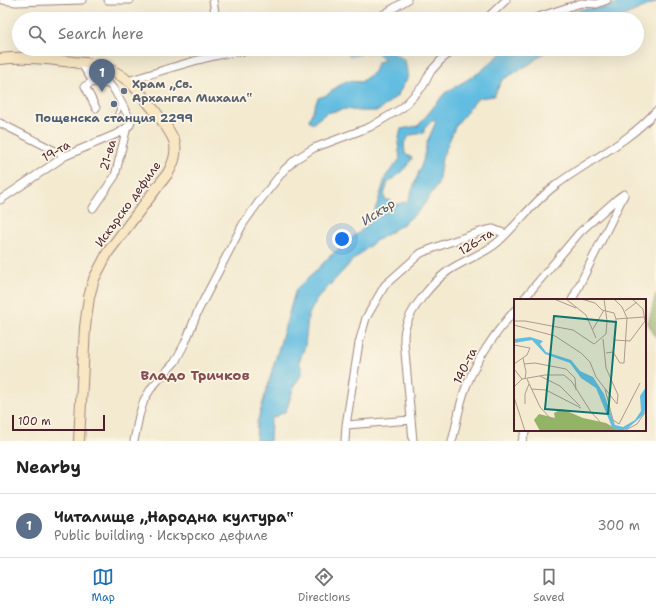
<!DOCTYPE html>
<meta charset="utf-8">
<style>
body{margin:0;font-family:"Shantell Sans",sans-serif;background:#f2f2f2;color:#222}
.scale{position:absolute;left:12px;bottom:10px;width:93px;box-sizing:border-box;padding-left:4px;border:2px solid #4a1f2b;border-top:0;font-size:11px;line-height:14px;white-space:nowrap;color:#4a1f2b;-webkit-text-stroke:3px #fcf5e5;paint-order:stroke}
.you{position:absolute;left:342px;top:239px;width:14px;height:14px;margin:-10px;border:3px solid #fff;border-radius:50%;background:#1a73e8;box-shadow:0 0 0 6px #1a73e833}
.badge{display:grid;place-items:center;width:26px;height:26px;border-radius:50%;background:#1f6fb2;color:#fff;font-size:13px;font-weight:700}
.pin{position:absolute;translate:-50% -33px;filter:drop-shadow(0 1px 2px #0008)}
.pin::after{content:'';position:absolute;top:21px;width:14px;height:12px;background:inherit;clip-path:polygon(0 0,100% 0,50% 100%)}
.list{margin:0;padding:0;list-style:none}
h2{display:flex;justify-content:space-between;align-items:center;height:52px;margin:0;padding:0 16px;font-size:17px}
h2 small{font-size:13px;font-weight:400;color:#767676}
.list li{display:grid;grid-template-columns:26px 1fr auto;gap:12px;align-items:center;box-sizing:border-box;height:64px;padding:0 16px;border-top:1px solid #e0e0e0}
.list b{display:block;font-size:15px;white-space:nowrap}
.list p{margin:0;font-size:13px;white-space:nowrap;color:#767676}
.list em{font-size:13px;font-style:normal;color:#767676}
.icon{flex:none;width:22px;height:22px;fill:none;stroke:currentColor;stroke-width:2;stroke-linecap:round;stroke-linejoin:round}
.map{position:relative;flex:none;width:656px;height:441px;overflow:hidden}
.search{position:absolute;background:#fff;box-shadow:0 4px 16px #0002;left:12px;right:12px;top:12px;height:44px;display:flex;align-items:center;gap:10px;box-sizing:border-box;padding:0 14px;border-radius:22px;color:#767676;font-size:15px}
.sheet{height:116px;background:#fff}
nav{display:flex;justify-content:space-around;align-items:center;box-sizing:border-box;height:56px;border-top:1px solid #e0e0e0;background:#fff;font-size:11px;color:#767676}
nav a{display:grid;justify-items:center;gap:2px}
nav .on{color:#1f6fb2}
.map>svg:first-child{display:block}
</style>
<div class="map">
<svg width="656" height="441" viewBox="0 0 656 441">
<rect width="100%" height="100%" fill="#fcf5e5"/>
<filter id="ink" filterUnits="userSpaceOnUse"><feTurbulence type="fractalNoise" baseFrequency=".025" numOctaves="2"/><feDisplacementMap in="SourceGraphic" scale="8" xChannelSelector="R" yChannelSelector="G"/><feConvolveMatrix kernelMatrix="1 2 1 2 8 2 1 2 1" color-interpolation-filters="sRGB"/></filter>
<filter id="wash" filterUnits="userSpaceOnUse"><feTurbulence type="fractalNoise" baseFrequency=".012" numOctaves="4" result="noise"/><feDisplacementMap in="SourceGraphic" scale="16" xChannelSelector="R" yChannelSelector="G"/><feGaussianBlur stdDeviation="0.9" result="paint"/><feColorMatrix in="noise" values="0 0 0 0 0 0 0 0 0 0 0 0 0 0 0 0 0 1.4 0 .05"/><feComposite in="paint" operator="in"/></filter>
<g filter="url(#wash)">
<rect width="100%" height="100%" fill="#f3ead0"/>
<path fill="#93b367" stroke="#6e6949" d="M 656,294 L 656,338 L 648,323 Z"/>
<path fill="#63bde1" stroke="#566e86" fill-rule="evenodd" d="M 623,0 L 656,0 L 656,2 L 616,19 L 561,19 L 581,9 L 606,8 Z
M 345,49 L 351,49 L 355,52 L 362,49 L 382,49 L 388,50 L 405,60 L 408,77 L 397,96 L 378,111 L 359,111 L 345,109 L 326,113 L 312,124 L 309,120 L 318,98 L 327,95 L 334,89 L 346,81 L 361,82 L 374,72 L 377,63 L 385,59 L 376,52 L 364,53 L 350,57 Z
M 506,49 L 549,49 L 528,65 L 502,80 L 494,96 L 478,98 L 456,125 L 442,158 L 438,184 L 420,210 L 402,225 L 374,242 L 352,261 L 317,299 L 308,316 L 305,346 L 299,362 L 303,372 L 294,386 L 286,411 L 271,419 L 270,441 L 256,441 L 257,423 L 296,289 L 314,273 L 329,257 L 368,225 L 377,205 L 386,176 L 400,159 L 398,143 L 401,129 L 418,126 L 445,93 L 480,72 ZM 434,119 L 436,122 L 427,142 L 423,161 L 408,201 L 395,205 L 390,200 L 385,200 L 384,195 L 388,182 C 396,179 408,166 412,158 L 405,154 L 404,143 L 410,135 L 424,133 L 424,129 Z"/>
</g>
<g filter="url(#ink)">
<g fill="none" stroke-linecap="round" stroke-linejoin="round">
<defs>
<path id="lane" d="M 117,114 L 121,104"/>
<path id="street" d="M 3,0 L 16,2 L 82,0
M 108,0 L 130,0
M 213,0 L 216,19
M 376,19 L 407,0
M 486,19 L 506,0
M 532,19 L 581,3 L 597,4 L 607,0
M 128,81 C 172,68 215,52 261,49
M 93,82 L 85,86 L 96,108
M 0,123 L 65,156
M 0,200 L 65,156 L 119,133 L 130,125 L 131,121 L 115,91 L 109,84 L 93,82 L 83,66 L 76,64
M 93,208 L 115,176 L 127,127
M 523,300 L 580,232 L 617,199 L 624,194
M 572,300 L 624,195
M 346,425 L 411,420
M 134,441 L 139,416 L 144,400 L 152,387 L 175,362 L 185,343 L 198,311 L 243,224 L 258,203 L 284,170 L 296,159 L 314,148 L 370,127 L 402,108 L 423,86 L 431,71 L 441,60 L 454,49
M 345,441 L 346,425 L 359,343 L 366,318 L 385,285 L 421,253 L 447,243 L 483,231 L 493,229 L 506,234
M 413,441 L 404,341 C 404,337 404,333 405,329 C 409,310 433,282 448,271 C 463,260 483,255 498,242 C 518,224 534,201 556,185 C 589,160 628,143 656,111
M 452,441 C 457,424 459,404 466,387 C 477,358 495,334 515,310
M 522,441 L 526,430"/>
<path id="secondary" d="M 0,59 C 24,56 49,59 73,62 C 84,63 94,63 104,67 C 112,70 121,75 128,81 C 139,90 172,130 175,144 C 177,155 173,164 168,173 L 108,252 L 94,279 L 89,297 L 85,327 L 79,441"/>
</defs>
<use href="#lane" stroke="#9e847e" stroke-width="5.5"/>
<use href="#street" stroke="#9e847e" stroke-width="9"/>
<use href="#secondary" stroke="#9e847e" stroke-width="12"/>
<use href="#lane" stroke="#fff" stroke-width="3.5"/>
<use href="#street" stroke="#fff" stroke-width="7"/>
<use href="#secondary" stroke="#f9e7c3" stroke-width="10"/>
</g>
</g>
<circle fill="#6b7280" stroke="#fcf5e5" stroke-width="1.5" cx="124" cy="91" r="4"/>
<circle fill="#5c6f8a" stroke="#fcf5e5" stroke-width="1.5" cx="114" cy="104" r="4"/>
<g text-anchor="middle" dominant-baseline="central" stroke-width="3.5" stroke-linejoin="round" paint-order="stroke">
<g font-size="12" font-weight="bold" fill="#5b616d" stroke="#fcf5e5" text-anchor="start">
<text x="132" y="84">Храм „Св.<tspan x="132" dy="14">Архангел Михаил‟</tspan></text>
</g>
<g font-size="12" font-weight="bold" fill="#4e5e75" stroke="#fcf5e5">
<text x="114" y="118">Пощенска станция 2299</text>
</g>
<g font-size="12" fill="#4a1f2b" stroke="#fcf5e5">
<text transform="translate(56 151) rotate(-30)">19-та</text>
<text transform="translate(108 155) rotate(-74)">21-ва</text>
<text transform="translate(128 204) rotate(-54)">Искърско дефиле</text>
<text transform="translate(476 242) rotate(-32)">126-та</text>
<text transform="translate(465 366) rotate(-64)">140-та</text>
</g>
<g font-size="13" font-style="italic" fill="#53566b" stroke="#fcf5e5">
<text transform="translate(378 212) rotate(-33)">Искър</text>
</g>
<g font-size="14" font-weight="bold" fill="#854f51" stroke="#fcf5e5">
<text x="195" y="375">Владо Тричков</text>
</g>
</g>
<g transform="translate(514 299)">
<rect width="132" height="132" fill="#f3ead0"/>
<path d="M 48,110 L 69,119 L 92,124 L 106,132 L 26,132 L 20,121 L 25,115 L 41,119 L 40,114 Z" fill="#93b367"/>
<path d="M 16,38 L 29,42 L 26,45 L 32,53 L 57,61 L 66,72 L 79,78 L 90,95 L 101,126 L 109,128 L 121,121 L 127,112 L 126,97 L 132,88 L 132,109 L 129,116 L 113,130 L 106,132 L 98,128 L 82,89 L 67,79 L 56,64 L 31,55 L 18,41 L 0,44 L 0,40 Z" fill="#63bde1"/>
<path fill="none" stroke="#af998e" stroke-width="1" d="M 40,0 L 62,9M 52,0 L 72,16 L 82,39M 67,0 L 81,4 L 88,11M 88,11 L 100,14 L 102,20 L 100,41 L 116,42 L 131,22 L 129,10 L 118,0M 111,12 L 123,3M 102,20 L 130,18M 0,22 L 11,22 L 59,31 L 80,45 L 92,35 L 93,22 L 90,0M 0,26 L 41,37 L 67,54 L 76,63 L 82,78 L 103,105 L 104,96 L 92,69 L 89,40M 79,30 L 90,11M 0,46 L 16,49 L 13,56 L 0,65M 92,54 L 99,53 L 106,64 L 110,64 L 113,19 L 108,8 L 100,0M 9,59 L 12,73 L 11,80M 10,65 L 21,64 L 52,70 L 61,79 L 62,91M 0,70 L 8,80M 26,77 L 46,87 L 66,107M 13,80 L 26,108 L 38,121M 0,88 L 8,80 L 31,76 L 50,76 L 58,83 L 77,113 L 89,126 L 100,132M 17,90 L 32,91 L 67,109M 91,90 L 99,121 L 105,125 L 126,84M 0,98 L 11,132M 11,105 L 11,95 L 15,85M 110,132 L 123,125 L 132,112"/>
<path fill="#0f766e" fill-opacity="0.15" stroke="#0f766e" stroke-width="2" d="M 40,17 L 102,23 L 94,115 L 31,110 Z"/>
<rect width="132" height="132" fill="none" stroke="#4a1f2b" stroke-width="2"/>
</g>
</svg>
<div class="scale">100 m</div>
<div class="you"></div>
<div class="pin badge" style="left:102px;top:92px;background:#5c6f8a">1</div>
<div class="search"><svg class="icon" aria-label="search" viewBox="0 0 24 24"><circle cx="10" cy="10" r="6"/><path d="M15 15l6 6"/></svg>Search here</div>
</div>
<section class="sheet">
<h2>Nearby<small></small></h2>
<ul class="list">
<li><span class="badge" style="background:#5c6f8a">1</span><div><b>Читалище „Народна култура‟</b><p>Public building · Искърско дефиле</p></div><em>300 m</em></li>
</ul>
</section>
<nav>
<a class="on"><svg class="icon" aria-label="map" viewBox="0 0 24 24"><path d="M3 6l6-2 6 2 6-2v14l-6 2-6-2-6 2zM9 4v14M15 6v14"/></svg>Map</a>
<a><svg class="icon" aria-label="directions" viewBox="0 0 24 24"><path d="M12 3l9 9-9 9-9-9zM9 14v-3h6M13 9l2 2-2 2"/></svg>Directions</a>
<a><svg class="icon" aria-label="saved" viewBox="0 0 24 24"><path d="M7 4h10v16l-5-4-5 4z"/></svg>Saved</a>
</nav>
